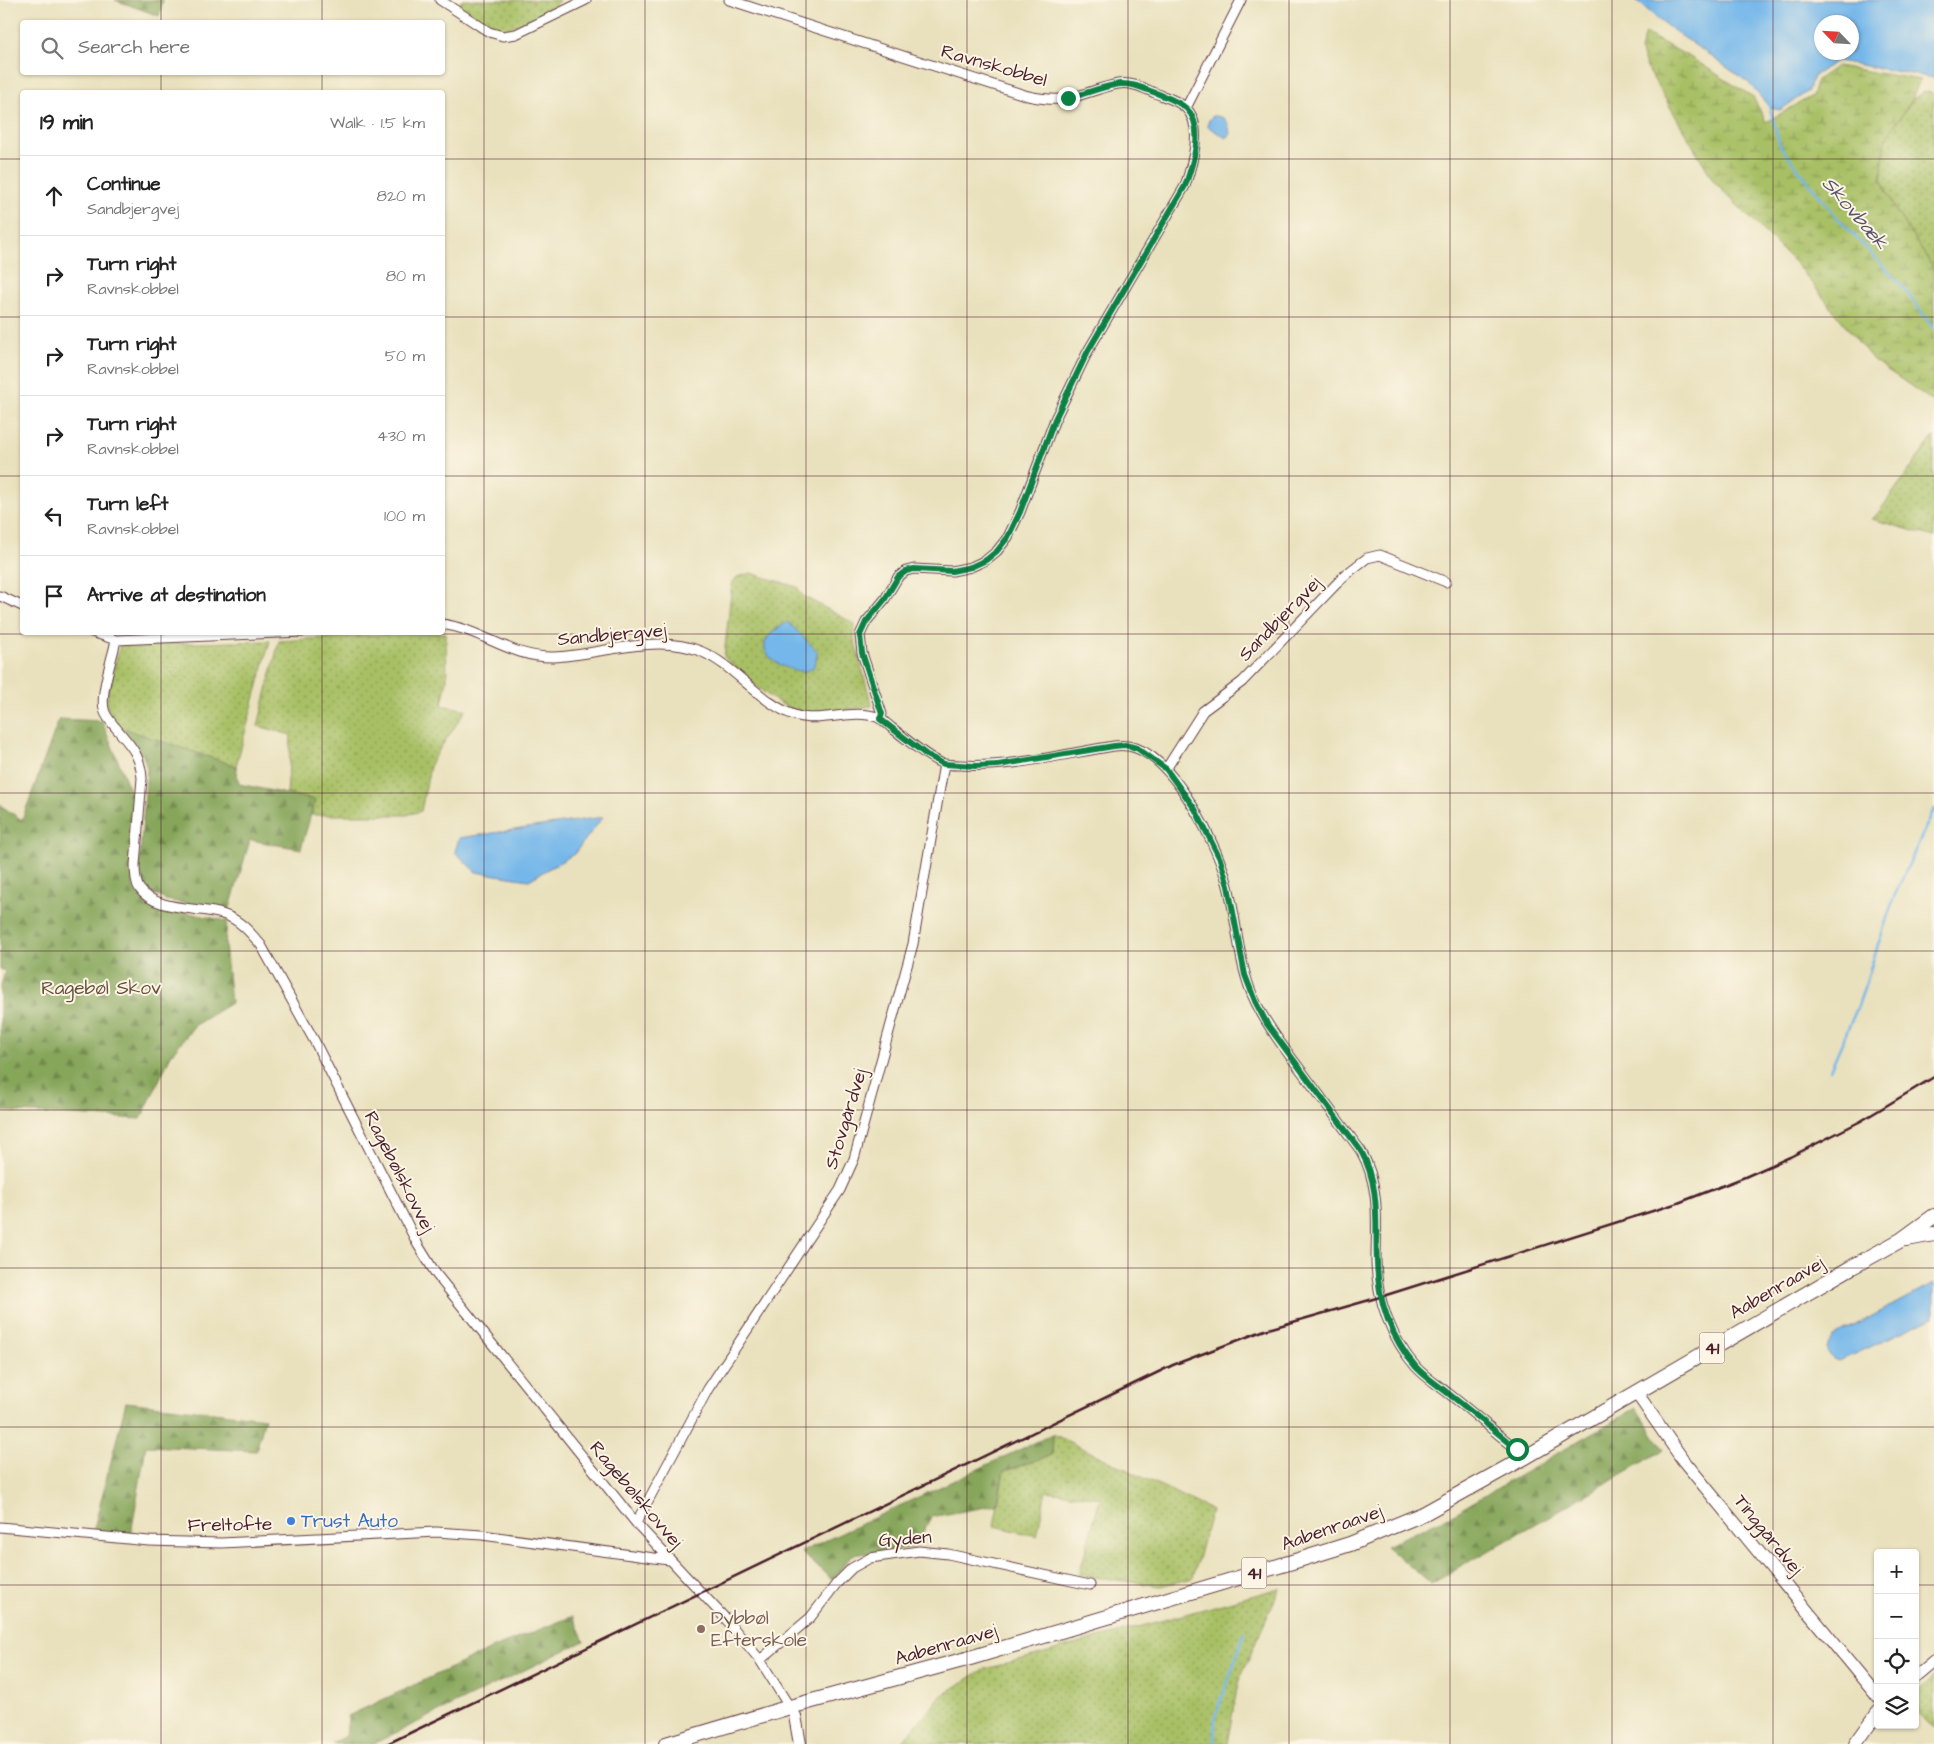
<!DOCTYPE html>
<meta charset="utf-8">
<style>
body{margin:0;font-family:"Architects Daughter",sans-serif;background:#f6f6f6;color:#222}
.controls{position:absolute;right:15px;bottom:15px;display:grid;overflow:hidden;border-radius:5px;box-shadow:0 1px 4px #0004}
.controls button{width:45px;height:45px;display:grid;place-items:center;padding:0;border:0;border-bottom:1px solid #e0e0e0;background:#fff;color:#222;font:25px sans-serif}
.compass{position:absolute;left:1814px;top:15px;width:45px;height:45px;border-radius:50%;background:#fff;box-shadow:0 1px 4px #0004;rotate:295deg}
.stop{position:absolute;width:15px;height:15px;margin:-11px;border:4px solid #0b8043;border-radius:50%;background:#fff}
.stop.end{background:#0b8043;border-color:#fff;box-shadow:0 1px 5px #0008}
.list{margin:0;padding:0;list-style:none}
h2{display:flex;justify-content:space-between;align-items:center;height:65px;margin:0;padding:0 20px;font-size:21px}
h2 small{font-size:16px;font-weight:400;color:#767676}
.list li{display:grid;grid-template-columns:32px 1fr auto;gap:15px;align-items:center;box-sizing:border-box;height:80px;padding:0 20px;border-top:1px solid #e0e0e0}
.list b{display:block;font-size:19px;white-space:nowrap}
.list p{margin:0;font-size:16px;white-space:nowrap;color:#767676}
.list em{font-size:16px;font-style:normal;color:#767676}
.icon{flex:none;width:28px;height:28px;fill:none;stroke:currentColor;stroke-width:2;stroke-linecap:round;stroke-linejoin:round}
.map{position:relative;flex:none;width:1934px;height:1744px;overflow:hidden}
.search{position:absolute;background:#fff;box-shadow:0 1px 4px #0004;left:20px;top:20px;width:425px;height:55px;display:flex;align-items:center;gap:12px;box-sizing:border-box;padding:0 18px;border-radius:5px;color:#767676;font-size:19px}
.panel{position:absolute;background:#fff;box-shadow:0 1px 4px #0004;left:20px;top:90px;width:425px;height:545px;border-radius:5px}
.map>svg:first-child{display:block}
</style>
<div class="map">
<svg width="1934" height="1744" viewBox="0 0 1934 1744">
<defs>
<pattern id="grass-dots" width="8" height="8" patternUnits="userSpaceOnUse" patternTransform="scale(1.25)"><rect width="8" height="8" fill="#a8c065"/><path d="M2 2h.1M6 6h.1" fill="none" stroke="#8b9b53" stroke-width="1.8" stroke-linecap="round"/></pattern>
<pattern id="forest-firs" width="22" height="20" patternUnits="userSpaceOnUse" patternTransform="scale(1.25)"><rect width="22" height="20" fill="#86a65a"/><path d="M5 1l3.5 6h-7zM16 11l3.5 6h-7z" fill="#70874b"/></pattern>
<pattern id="wetland-marsh" width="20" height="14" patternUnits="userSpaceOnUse" patternTransform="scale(1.25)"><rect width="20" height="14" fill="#a8c065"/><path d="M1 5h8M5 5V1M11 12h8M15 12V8" fill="none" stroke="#8b9b53"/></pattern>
</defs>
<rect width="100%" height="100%" fill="#fcf5e5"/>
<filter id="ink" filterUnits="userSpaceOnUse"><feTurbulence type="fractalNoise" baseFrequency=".02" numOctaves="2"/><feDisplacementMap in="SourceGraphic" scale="10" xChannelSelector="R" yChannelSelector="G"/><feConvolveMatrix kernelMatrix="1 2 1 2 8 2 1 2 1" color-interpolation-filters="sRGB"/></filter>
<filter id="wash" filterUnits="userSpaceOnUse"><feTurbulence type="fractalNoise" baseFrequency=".0096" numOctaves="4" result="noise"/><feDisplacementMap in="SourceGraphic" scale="20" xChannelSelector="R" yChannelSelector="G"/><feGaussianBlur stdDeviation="1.12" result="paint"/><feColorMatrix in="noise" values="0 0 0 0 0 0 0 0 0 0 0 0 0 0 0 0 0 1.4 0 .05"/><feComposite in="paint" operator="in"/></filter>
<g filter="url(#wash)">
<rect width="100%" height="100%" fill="#e9e1bd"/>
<path fill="url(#grass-dots)" stroke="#797048" d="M 462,0 L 559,0 L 552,9 L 505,30 L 481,26 L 457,9 Z
M 1924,91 L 1934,94 L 1934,269 L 1896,211 L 1881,179 L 1885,139 L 1912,100 Z
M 1934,436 L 1934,537 L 1872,519 L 1878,513 Z
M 751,573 L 797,587 L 803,596 L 855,624 L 854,638 L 872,706 C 852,709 830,713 810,713 C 781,713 744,676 724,657 L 732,583 L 737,577 Z
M 403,633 L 446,633 L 447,679 L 442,705 L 466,710 L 431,762 L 421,811 L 407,815 L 311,815 L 315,800 L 287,794 L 291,735 L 258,726 L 279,641 Z
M 270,641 L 236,766 L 119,727 C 114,721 108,714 107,707 C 106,689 116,662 120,645 Z
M 1053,1434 L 1211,1510 L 1193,1578 L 1161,1586 L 1079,1575 L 1100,1498 L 1046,1491 L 1037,1536 L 994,1526 L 1004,1471 L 1052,1455 Z
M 1280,1588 L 1238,1683 L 1227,1744 L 900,1744 L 941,1696 L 982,1670 Z
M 1934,1676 L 1934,1728 L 1915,1711 L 1915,1693 Z"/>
<path fill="url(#forest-firs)" stroke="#686242" d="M 115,0 L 163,0 L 159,16 Z
M 59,719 L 102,721 L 135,803 L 132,866 L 134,889 L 150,905 L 227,921 L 225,944 L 231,1003 L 195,1025 L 171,1055 L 141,1119 L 0,1111 L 0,989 L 5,971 L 0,969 L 0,805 L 22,820 Z
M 119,727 L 236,766 L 239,784 L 315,800 L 301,849 L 250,840 L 229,911 L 166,900 L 147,891 L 139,870 L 147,768 L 143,756 Z
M 126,1402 L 265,1418 L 256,1451 L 146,1446 L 131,1534 L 93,1532 Z
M 1636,1408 L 1664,1450 L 1431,1584 L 1386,1546 L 1451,1515 Z
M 1053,1434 L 1052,1455 L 1004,1471 L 997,1505 L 931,1517 L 915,1547 L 852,1555 L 832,1580 L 801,1552 Z
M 573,1616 L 584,1641 L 373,1744 L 332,1744 L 346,1736 L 348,1716 L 491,1649 Z"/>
<path fill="url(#wetland-marsh)" stroke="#797048" d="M 1645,33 L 1693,59 L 1753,97 L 1766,122 L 1812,96 L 1817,80 L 1837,66 L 1920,80 L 1912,100 L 1885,139 L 1881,179 L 1896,211 L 1934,269 L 1934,402 L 1873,360 L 1798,266 L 1715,183 L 1647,68 L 1640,50 Z"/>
<path fill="#74b7ea" stroke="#5f6b8a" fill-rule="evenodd" d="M 1636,0 L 1934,0 L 1934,78 L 1837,61 L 1815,75 L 1807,92 L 1780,110 L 1770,108 L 1748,82 L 1660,21 ZM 1852,22 L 1852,52 L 1822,52 L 1822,22 Z
M 1213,116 C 1227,116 1229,123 1230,135 L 1226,138 L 1207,126 L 1209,120 Z
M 788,622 L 818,652 L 813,668 L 803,672 C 795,670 784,668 777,663 C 752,646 770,632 788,622 Z
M 603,817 L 574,854 L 529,880 L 476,872 L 455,852 L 459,838 Z
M 1934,1283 L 1934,1317 L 1839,1361 C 1825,1358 1824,1346 1833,1337 Z"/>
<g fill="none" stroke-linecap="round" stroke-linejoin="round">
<path stroke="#74b7ea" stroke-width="2.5" d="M 1770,108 L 1780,146 L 1835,215 L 1902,286 L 1934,329
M 1830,1070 L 1858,1006 L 1894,897 L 1934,809
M 1214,1744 L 1215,1718 L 1245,1632"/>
</g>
</g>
<g filter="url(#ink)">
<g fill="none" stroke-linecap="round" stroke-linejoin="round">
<defs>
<path id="street" d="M 440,0 L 489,32 L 503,36 L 516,34 L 586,0
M 729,0 L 1028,96 C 1042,99 1056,101 1070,98 C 1086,94 1102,87 1118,84 C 1132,82 1143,88 1155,93 C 1165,97 1178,100 1186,108 C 1204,126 1192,165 1185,186 L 1088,351 L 1055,419 L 1020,512 L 1008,537 L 997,551 L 986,560 L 971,567 L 952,571 L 914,569 L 906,571 L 898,577 L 885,599 L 866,622 L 860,635 L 862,653 L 882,714 L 880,719
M 1186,108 L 1241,0
M 0,596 L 22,606
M 442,624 C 484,630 510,658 554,657 C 599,655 656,633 700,651 C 735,665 758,702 794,715 C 821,724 851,708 877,717 C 882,719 887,724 892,728 C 908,740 923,755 941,763 C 947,765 954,765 960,765 C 1011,768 1063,754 1114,746 C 1121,745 1128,745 1136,748 C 1177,763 1218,846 1228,886 C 1238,925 1238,967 1256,1003 C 1268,1027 1284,1048 1300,1069 C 1321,1097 1341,1124 1361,1151 C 1381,1187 1376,1224 1376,1262 C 1377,1300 1391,1338 1416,1367 C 1425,1377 1438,1385 1448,1393 C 1472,1412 1495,1432 1519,1451 L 1524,1458
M 92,632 L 116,640 L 302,632
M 116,640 C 113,656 100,693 104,709 C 105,716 111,722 116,728 C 131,746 140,754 142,778 L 135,865 C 135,872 135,881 139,888 C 154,911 199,907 222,914 C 239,919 250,932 261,945 L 315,1042 L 418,1245 L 436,1274 L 636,1523 L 725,1618 L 760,1660 L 792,1711
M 1166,769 L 1203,711 L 1242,682 L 1345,575 L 1367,558 L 1380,555 L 1446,582
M 636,1523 L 708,1389 L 840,1190 L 854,1159 L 913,944 L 944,764
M 0,1527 L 149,1541 L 221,1543 L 436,1532 L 482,1535 L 669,1560
M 760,1660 L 810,1618 L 837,1583 L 852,1568 L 870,1558 L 919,1551 L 948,1554 L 1090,1585"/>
<path id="secondary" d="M 1636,1392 L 1683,1460 L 1878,1697
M 1915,1677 L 1934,1661
M 795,1716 L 800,1744
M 1855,1744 L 1878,1712"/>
<path id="primary" d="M 1907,1239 L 1934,1234
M 666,1744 L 790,1707 L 970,1658 L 1302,1559 L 1350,1544 L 1423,1514 L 1524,1458 L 1852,1267 L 1901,1240 L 1934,1216"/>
</defs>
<use href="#street" stroke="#623c41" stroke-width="11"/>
<use href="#secondary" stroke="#623c41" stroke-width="14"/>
<use href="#primary" stroke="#623c41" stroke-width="16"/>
<use href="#street" stroke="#fff" stroke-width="9"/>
<use href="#secondary" stroke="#fff" stroke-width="12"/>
<use href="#primary" stroke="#fff" stroke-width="14"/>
<path stroke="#4a1f2b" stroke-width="2.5" d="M 387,1744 L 1173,1365 L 1265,1330 L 1380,1297 L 1678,1203 L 1745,1177 L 1790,1157 L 1861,1121 L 1934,1077"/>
</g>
</g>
<g fill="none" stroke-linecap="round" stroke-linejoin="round" filter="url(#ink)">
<path stroke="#0b8043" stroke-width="6" d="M 1068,98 C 1085,94 1103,86 1120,84 C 1133,83 1144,89 1156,93 C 1166,97 1179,101 1187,109 C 1205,128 1193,164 1185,186 L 1088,351 L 1055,419 L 1020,512 L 1008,537 L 997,551 L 986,560 L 971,567 L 952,571 L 914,569 L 906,571 L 898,577 L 885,599 L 866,622 L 860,635 L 862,653 L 882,714 L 880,719 L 928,756 L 944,764 L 975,766 L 998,765 L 1114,746 L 1125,745 L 1137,748 L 1166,769 L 1195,809 L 1220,859 L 1228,886 L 1245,975 L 1255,1001 L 1267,1024 L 1361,1151 C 1381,1187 1375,1224 1377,1263 C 1378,1300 1391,1339 1416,1367 C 1425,1377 1438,1385 1449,1394 C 1472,1412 1494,1430 1517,1449"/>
</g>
<path fill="none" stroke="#4a1f2b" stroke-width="1" stroke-opacity="0.55" d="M 161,0 L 161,22M 322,0 L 322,22M 484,0 L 484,1744M 645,0 L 645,1744M 806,0 L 806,1744M 967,0 L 967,1744M 1128,0 L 1128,1744M 1289,0 L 1289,1744M 1450,0 L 1450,1744M 1612,0 L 1612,1744M 1773,0 L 1773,1744M 161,72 L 161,92M 322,72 L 322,92M 0,159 L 22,159M 442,159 L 1934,159M 0,317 L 22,317M 442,317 L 1934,317M 0,476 L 22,476M 442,476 L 1934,476M 161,632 L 161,1744M 322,632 L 322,1744M 0,634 L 1934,634M 0,793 L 1934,793M 0,951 L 1934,951M 0,1110 L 1934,1110M 0,1268 L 1934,1268M 0,1427 L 1934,1427M 0,1585 L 1878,1585M 1915,1585 L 1934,1585"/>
<circle fill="#3f7fe0" stroke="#fcf5e5" stroke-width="2" cx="291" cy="1521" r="5"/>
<circle fill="#8d6e63" stroke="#fcf5e5" stroke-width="2" cx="701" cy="1629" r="5"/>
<g text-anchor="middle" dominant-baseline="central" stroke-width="4" stroke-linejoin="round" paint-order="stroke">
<g fill="#fcf5e5" stroke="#7f5f63" stroke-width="1">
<rect x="1699.5" y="1332.5" width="25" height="31" rx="4"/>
<rect x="1241.5" y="1557.5" width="25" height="31" rx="4"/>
</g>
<g font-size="18" font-weight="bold" fill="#4a1f2b">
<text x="1712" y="1348">41</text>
<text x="1254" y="1573">41</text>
</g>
<g font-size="19" fill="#4a1f2b" stroke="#fcf5e5">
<text transform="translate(994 66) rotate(16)">Ravnskobbel</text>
<text transform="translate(1280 619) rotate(-46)">Sandbjergvej</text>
<text transform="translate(612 635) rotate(-5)">Sandbjergvej</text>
<text transform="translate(846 1119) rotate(-73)">Stovgårdvej</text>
<text transform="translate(399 1172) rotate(63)">Ragebølskovvej</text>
<text transform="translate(1777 1288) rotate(-30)">Aabenraavej</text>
<text transform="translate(636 1495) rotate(50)">Ragebølskovvej</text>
<text transform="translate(230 1525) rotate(-1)">Freltofte</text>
<text transform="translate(1332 1528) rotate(-19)">Aabenraavej</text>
<text transform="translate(1768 1535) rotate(51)">Tinggårdvej</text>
<text transform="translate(905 1539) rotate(-4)">Gyden</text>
<text transform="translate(946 1645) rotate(-16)">Aabenraavej</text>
</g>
<g font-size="19" fill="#664f3c" stroke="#fcf5e5">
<text x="101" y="988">Ragebøl Skov</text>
</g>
<g font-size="19" fill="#366cbe" stroke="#fcf5e5" text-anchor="start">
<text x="301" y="1521">Trust Auto</text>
</g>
<g font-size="19" fill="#785e54" stroke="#fcf5e5" text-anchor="start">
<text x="711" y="1618">Dybbøl<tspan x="711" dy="22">Efterskole</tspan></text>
</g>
<g font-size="20" font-style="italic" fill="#59546e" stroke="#fcf5e5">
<text transform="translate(1855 213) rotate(49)">Skovbæk</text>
</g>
</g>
</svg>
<div class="controls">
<button>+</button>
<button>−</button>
<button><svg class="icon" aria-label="locate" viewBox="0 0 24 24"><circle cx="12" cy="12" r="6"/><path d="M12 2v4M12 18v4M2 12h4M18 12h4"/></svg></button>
<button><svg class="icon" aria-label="layers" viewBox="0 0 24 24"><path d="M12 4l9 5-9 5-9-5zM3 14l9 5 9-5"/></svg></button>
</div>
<svg class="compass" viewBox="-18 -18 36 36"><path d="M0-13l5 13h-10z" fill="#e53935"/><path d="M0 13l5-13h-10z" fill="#767676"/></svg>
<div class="stop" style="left:1517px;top:1449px"></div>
<div class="stop end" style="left:1068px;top:98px"></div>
<div class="search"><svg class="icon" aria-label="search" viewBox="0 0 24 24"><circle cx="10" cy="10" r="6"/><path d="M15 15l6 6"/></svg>Search here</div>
<section class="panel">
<h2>19 min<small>Walk · 1.5 km</small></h2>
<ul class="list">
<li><svg class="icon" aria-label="ahead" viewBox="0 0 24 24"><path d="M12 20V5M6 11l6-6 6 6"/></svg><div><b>Continue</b><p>Sandbjergvej</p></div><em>820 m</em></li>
<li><svg class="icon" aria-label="right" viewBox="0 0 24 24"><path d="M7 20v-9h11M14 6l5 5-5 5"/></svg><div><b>Turn right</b><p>Ravnskobbel</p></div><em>80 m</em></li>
<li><svg class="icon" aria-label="right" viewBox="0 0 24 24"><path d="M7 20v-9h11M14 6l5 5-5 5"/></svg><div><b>Turn right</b><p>Ravnskobbel</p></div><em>50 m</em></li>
<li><svg class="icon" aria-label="right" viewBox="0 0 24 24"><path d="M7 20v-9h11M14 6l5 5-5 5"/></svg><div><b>Turn right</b><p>Ravnskobbel</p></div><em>430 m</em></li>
<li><svg class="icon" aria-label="left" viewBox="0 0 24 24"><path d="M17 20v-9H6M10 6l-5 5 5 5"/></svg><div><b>Turn left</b><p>Ravnskobbel</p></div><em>100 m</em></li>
<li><svg class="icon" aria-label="arrive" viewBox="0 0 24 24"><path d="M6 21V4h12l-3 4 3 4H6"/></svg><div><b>Arrive at destination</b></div></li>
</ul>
</section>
</div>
